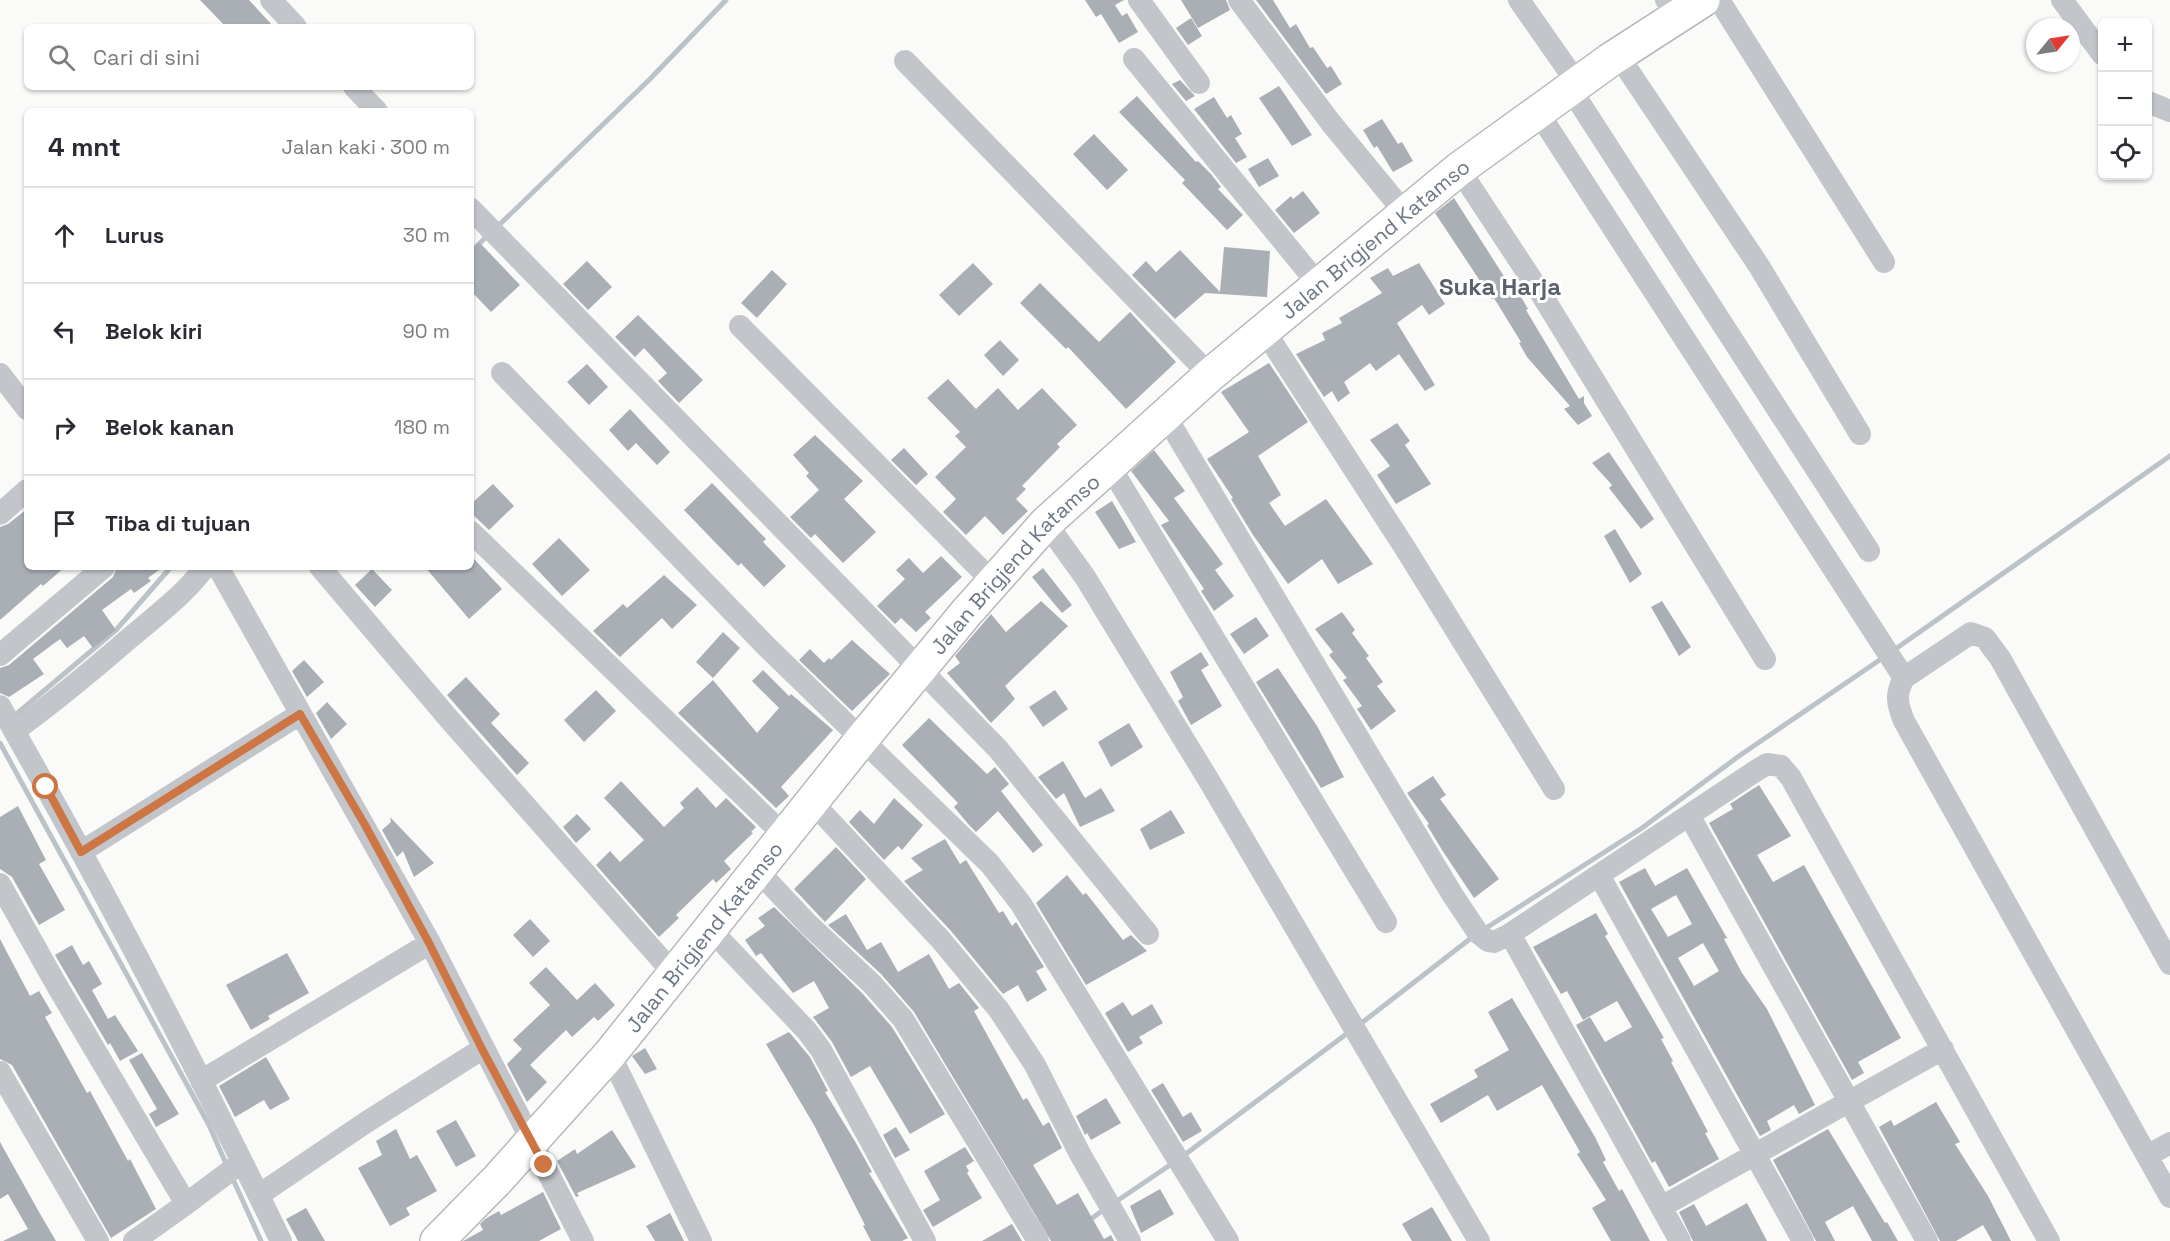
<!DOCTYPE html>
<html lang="id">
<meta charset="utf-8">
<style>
body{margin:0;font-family:"Space Grotesk",sans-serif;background:#f2f2f3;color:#2b2b33}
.controls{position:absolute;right:18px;top:18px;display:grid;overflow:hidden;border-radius:9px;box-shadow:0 2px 4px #0004}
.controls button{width:54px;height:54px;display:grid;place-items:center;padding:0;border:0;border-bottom:2px solid #e1e1e2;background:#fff;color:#2b2b33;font:30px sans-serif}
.compass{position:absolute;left:2026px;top:18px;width:54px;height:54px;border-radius:50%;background:#fff;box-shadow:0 2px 4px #0004;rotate:60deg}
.stop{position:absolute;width:18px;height:18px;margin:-14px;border:4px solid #ce7544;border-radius:50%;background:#fff}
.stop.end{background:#ce7544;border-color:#fff;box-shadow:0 2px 6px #0008}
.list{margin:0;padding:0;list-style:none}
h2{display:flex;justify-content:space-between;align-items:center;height:78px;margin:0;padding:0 24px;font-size:26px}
h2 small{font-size:20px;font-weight:400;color:#7c7c81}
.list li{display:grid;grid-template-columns:39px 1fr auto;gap:18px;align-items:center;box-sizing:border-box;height:96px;padding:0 24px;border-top:2px solid #e1e1e2}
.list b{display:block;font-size:22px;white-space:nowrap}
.list em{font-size:20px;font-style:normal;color:#7c7c81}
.icon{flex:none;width:33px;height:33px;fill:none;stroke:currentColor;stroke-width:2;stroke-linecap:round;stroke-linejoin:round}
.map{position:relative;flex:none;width:2170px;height:1241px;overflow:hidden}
.search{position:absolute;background:#fff;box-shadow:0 2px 4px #0004;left:24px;top:24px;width:450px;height:66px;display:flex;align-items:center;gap:15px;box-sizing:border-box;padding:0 21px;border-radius:9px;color:#7c7c81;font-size:22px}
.panel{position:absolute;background:#fff;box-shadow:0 2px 4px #0004;left:24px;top:108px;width:450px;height:462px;border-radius:9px}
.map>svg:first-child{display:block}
</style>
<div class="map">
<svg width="2170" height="1241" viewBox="0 0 2170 1241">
<rect width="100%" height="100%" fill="#fafaf8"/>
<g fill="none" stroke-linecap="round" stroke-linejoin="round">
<path stroke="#bbc3c8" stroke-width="5" d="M 497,227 L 650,79 L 726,0
M 471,252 L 488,235
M 1894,650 L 2170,456
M 14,716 L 116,630 L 171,567
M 0,743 L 209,1125 L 227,1166
M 1483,930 L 1642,828 L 1739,756 L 1884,657
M 1359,1025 L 1475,935
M 1183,1156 L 1349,1032
M 232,1177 L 261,1241
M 1114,1203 L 1173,1163
M 1087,1222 L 1106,1208"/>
</g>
<path fill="#aaafb6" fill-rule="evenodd" d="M 200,0 L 249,0 L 274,27 L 226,27 Z
M 1085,0 L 1124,0 L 1115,5 L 1122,16 L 1127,13 L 1138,32 L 1119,43 L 1101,14 L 1096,17 Z
M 1181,0 L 1226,0 L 1230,10 L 1198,28 Z
M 1256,0 L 1273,0 L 1290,28 L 1296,24 L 1310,48 L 1313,47 L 1327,68 L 1331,66 L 1342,84 L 1326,94 Z
M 1191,18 L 1202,36 L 1188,45 L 1176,28 Z
M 1180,80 L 1195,96 L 1186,101 L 1172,84 Z
M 1279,86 L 1312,135 L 1292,146 L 1259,98 Z
M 1137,96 L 1196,162 L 1198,161 L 1211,174 L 1221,187 L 1218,189 L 1243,215 L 1227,230 L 1182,183 L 1185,180 L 1119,112 Z
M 1214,97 L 1227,118 L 1231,115 L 1242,134 L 1235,138 L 1247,157 L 1236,163 L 1194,109 Z
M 1382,119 L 1398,144 L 1402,142 L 1413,161 L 1393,172 L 1377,146 L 1374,148 L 1363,130 Z
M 1094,134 L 1128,170 L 1107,190 L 1073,154 Z
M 1268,158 L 1279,176 L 1259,187 L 1248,169 Z
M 1303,191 L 1320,213 L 1294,233 L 1275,210 L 1291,196 L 1293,199 Z
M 1454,198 L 1514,292 L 1517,290 L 1528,309 L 1526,310 L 1579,399 L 1584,396 L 1584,403 L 1592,416 L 1578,425 L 1564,409 L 1570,406 L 1527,357 L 1519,343 L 1521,342 L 1494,298 L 1492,299 L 1435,213 Z
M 479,242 L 520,285 L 491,312 L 471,291 L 471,250 Z
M 1224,247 L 1270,251 L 1267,297 L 1205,293 L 1175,319 L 1132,275 L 1146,261 L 1156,272 L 1180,250 L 1220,292 Z
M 587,261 L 612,287 L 588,310 L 563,284 Z
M 973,263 L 993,284 L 959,316 L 939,295 Z
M 1419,263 L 1445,304 L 1429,315 L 1422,305 L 1397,323 L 1435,385 L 1425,391 L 1399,354 L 1376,371 L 1370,363 L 1344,382 L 1350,393 L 1338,402 L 1332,391 L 1324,397 L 1296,354 L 1325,340 L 1322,333 L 1342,323 L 1339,318 L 1382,293 L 1370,278 L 1388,268 L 1393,276 Z
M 772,270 L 787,284 L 757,318 L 741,303 Z
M 1040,283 L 1099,342 L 1130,312 L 1176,362 L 1126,409 L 1068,347 L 1066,349 L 1020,303 Z
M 638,315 L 703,380 L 679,403 L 658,381 L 667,373 L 644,348 L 635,357 L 615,337 Z
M 1000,340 L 1019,360 L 1003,376 L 984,355 Z
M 1269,363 L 1308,422 L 1258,456 L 1281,495 L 1269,503 L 1285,526 L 1326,499 L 1373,564 L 1338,584 L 1322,559 L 1288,584 L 1253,535 L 1231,499 L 1233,498 L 1207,459 L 1249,432 L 1221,392 Z
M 587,364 L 608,387 L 589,405 L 567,382 Z
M 948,379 L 976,409 L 998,388 L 1018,410 L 1042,388 L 1077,425 L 1057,444 L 1060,447 L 1022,486 L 1026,489 L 1016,499 L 1028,511 L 1003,535 L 985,516 L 966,535 L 943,512 L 956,499 L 935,477 L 966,447 L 955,436 L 960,432 L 927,398 Z
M 630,409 L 670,452 L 657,465 L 636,443 L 628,451 L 609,430 Z
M 1397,423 L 1410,441 L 1405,445 L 1431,484 L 1396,504 L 1377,475 L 1390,466 L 1370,440 Z
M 815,435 L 863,481 L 844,499 L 876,532 L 843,563 L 815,534 L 811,538 L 790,517 L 819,490 L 806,476 L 809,473 L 793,455 Z
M 904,448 L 928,474 L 916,485 L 891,460 Z
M 1154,450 L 1185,491 L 1174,498 L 1223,564 L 1215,570 L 1234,596 L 1214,611 L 1201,591 L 1204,589 L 1161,525 L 1169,521 L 1131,471 Z
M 1609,452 L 1654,519 L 1641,529 L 1609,488 L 1612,485 L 1592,463 Z
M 712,483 L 766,539 L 763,542 L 786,566 L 764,587 L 741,563 L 738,566 L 684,510 Z
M 493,484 L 514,506 L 489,530 L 471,513 L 471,504 Z
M 1112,501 L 1136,542 L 1119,549 L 1095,512 Z
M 27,509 L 27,567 L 65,567 L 43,586 L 41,584 L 0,620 L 0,527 L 8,524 Z
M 1615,529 L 1642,574 L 1630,583 L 1604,536 Z
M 559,538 L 590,570 L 562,596 L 532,564 Z
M 941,556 L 962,577 L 925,612 L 931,618 L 916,632 L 901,618 L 895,624 L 877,606 L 905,579 L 896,570 L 909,558 L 923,573 Z
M 474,559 L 502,589 L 469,619 L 425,567 L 471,567 Z
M 117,567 L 163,567 L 148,578 L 151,581 L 134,593 L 131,589 L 102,610 L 116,630 L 93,648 L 84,636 L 67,648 L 60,639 L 33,659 L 44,674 L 9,697 L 0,693 L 0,668 L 9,665 L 113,577 Z
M 1043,568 L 1072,605 L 1062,613 L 1032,577 Z
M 372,569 L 392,590 L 375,607 L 355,585 Z
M 664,575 L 697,605 L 672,629 L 662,618 L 620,657 L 593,631 L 623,604 L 627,608 Z
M 1041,601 L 1068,626 L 1005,686 L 1015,699 L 991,723 L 947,673 L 960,663 L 955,656 L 991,614 L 1006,632 Z
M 1662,601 L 1691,647 L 1679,656 L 1651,607 Z
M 1342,612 L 1355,630 L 1352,633 L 1369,656 L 1366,658 L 1383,682 L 1377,686 L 1396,711 L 1371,730 L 1357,709 L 1362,706 L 1343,680 L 1347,678 L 1329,655 L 1333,652 L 1315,629 Z
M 1256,617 L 1269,636 L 1244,654 L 1230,634 Z
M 723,632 L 740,648 L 713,678 L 696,662 Z
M 852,640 L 890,674 L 852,711 L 799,660 L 810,649 L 824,663 L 829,658 L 831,660 Z
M 1201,652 L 1209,665 L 1201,670 L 1222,706 L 1191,725 L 1178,701 L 1183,697 L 1170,672 Z
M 304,660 L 324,682 L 307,697 L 292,671 Z
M 1278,668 L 1317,726 L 1344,777 L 1321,788 L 1256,682 Z
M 763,670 L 789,696 L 791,694 L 833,730 L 781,787 L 789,796 L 776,808 L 678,713 L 713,680 L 757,733 L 779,708 L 752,681 Z
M 466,677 L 500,714 L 491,723 L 529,763 L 517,775 L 447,695 Z
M 596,690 L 616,711 L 584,742 L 564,720 Z
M 1055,690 L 1068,709 L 1043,727 L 1029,707 Z
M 327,702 L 347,724 L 331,739 L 316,713 Z
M 929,718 L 987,774 L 995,767 L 1009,784 L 1001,791 L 1043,845 L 1033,853 L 998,811 L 976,832 L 969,825 L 954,807 L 958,803 L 902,745 Z
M 1129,723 L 1143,747 L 1111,767 L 1098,742 Z
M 1063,761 L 1085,798 L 1101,788 L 1115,811 L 1080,827 L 1064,793 L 1056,799 L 1038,777 Z
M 1433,776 L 1446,795 L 1440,799 L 1499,879 L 1474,898 L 1442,850 L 1427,825 L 1429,824 L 1407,793 Z
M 621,781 L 664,827 L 684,808 L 680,803 L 697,787 L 716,808 L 726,798 L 756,827 L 751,832 L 753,833 L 724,861 L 731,869 L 716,883 L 713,879 L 676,915 L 679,918 L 659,937 L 596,865 L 610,851 L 620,862 L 644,840 L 604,798 Z
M 1759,785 L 1791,836 L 1757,855 L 1773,882 L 1804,865 L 1901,1038 L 1858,1062 L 1864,1073 L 1852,1080 L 1709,823 L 1733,809 L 1730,804 Z
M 894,798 L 923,825 L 902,850 L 898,846 L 884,860 L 849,822 L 860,810 L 874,824 Z
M 18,806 L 46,860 L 39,864 L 65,910 L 39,925 L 12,877 L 0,869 L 0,817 Z
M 1171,810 L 1185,833 L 1150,850 L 1140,829 Z
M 577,814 L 591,829 L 576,843 L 563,827 Z
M 390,817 L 434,863 L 414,877 L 403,851 L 397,857 L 382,830 L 391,822 Z
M 945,839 L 960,864 L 966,860 L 999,913 L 1003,911 L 1012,926 L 1016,922 L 1044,967 L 1036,971 L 1047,990 L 1027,1002 L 1018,985 L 1003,994 L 951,931 L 904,881 L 923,870 L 911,858 Z
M 836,847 L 866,879 L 825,922 L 794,889 Z
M 1645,868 L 1655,886 L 1687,868 L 1727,938 L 1724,939 L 1742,973 L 1767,1009 L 1815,1105 L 1799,1114 L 1794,1105 L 1767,1121 L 1771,1130 L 1760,1136 L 1619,882 ZM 1676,895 L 1692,924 L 1668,937 L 1651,909 ZM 1703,943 L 1719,971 L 1694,986 L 1678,958 Z
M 1067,875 L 1083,895 L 1086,893 L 1123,940 L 1131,935 L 1147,951 L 1086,985 L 1036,903 Z
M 774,907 L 862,993 L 892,1027 L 945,1114 L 910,1134 L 870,1066 L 851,1077 L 832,1042 L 813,1017 L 829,1008 L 814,981 L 793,993 L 761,953 L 756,956 L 745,940 L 765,926 L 758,918 Z
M 1596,913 L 1608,934 L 1605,936 L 1664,1038 L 1661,1039 L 1673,1061 L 1671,1062 L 1708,1132 L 1705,1133 L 1719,1159 L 1669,1187 L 1655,1161 L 1652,1163 L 1576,1025 L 1590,1017 L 1605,1042 L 1632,1027 L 1617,1001 L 1583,1020 L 1567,991 L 1561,994 L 1533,947 Z
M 846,914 L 867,950 L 881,942 L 898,972 L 929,954 L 949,989 L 959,983 L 979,1008 L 974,1011 L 1023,1100 L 1027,1098 L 1043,1126 L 1049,1122 L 1062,1148 L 1033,1165 L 1057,1205 L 1078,1193 L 1104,1239 L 1111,1235 L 1114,1241 L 1051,1241 L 914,1012 L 881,974 L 828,925 Z
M 530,919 L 550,941 L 533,957 L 513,935 Z
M 0,939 L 30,996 L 39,991 L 52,1013 L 45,1017 L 87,1093 L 90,1091 L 128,1161 L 130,1159 L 156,1209 L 111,1238 L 12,1065 L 0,1059 Z
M 72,945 L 83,965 L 89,961 L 102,984 L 92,990 L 108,1019 L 115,1015 L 138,1051 L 120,1061 L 110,1043 L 108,1045 L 55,955 Z
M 287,953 L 309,993 L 268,1016 L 270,1019 L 251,1030 L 226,985 Z
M 546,967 L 577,1000 L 595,983 L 615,1005 L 598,1021 L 594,1017 L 572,1037 L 566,1030 L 530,1065 L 547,1082 L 527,1102 L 507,1064 L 522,1049 L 513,1040 L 550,1005 L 529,983 Z
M 1512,998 L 1595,1137 L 1606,1160 L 1603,1162 L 1619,1191 L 1622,1189 L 1650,1241 L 1611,1241 L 1592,1208 L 1606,1200 L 1577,1154 L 1580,1152 L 1542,1085 L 1497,1111 L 1488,1095 L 1441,1123 L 1430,1104 L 1478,1077 L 1474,1070 L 1509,1050 L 1488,1012 Z
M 1123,1002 L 1132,1016 L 1152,1004 L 1163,1023 L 1139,1037 L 1143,1043 L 1128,1052 L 1105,1013 Z
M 789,1032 L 810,1057 L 828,1091 L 825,1092 L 856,1143 L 872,1172 L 869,1173 L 908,1238 L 902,1241 L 871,1241 L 863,1226 L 865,1225 L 814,1125 L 766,1044 Z
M 645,1048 L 657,1069 L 645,1074 L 632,1056 Z
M 142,1053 L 179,1114 L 156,1127 L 149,1114 L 157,1109 L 129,1060 Z
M 266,1057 L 290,1099 L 270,1110 L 264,1100 L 235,1117 L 219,1086 Z
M 1163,1083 L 1183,1117 L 1191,1112 L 1202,1131 L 1183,1142 L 1151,1090 Z
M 1106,1098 L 1121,1123 L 1091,1140 L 1087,1133 L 1085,1135 L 1076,1116 Z
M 1936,1102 L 1960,1142 L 1955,1144 L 1988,1196 L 2011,1241 L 1992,1241 L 1983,1225 L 1956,1241 L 1940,1241 L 1879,1127 L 1891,1120 L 1894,1126 Z
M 456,1120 L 476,1156 L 456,1167 L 436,1131 Z
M 896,1127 L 910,1150 L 895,1158 L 883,1135 Z
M 396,1129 L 410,1159 L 417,1155 L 437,1191 L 406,1208 L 410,1215 L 390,1226 L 358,1168 L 382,1155 L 376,1141 Z
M 1828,1129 L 1885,1223 L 1887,1222 L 1898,1241 L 1872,1241 L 1853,1206 L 1825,1222 L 1835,1241 L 1816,1241 L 1773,1160 Z
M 612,1130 L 636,1167 L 577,1193 L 579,1196 L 576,1197 L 557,1161 L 575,1149 L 577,1154 Z
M 0,1142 L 39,1212 L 56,1241 L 3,1241 L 28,1229 L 8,1194 L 0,1199 Z
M 965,1147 L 974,1161 L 966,1166 L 969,1171 L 967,1173 L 982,1198 L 933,1227 L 923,1210 L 940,1200 L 924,1171 Z
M 1160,1189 L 1174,1214 L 1141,1233 L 1130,1206 Z
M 543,1192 L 561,1229 L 539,1241 L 463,1241 L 483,1230 L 480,1224 L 485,1219 L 499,1211 L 501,1215 Z
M 1747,1203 L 1767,1241 L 1693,1241 L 1679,1212 L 1694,1204 L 1706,1226 Z
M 1432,1207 L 1452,1241 L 1412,1241 L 1402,1224 Z
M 306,1208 L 325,1241 L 298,1241 L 286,1219 Z
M 670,1213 L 684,1241 L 655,1241 L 646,1226 Z
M 1012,1224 L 1022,1241 L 982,1241 Z"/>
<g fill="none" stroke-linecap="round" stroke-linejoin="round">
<defs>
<g id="highway">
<path id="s1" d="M 437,1241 L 498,1179 L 610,1054 L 862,739 L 966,613 L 1046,523 L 1210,375 L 1459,169 L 1610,60 L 1703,0"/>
</g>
</defs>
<use href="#highway" stroke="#b6b8bc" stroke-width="36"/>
<path stroke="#c2c5c9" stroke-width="22" d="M 271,0 L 296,27
M 1139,0 L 1199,83
M 1239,0 L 1331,123 L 1405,213
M 1519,0 L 1577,83
M 1666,0 L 1676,15
M 1719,0 L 1884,262
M 2062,0 L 2102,54
M 1618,55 L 1759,266 L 1860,434
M 1134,59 L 1319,285
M 905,61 L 1210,375
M 354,87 L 377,111
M 1570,88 L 1869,551
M 2148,102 L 2170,111
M 1538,112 L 1904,678 L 1971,633 L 1985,638 L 2000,658 L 2170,964
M 1459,169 L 1540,292 L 1765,659
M 471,209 L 998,749 L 1148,934
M 740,326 L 993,582
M 1264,330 L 1405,548 L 1554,789
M 502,373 L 767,647 L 990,864 L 1021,904 L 1228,1241
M 0,374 L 27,409
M 1165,415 L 1452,894 L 1478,933 L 1488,941 L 1494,942 L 1510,934 L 1757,770 L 1767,764 L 1781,766 L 1791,778 L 2049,1241
M 1109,465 L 1386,922
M 0,514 L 27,490
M 1046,523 L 1085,577 L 1211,784 L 1479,1241
M 471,532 L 785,836
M 218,567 L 430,943 L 583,1241
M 320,567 L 449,719 L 675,975
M 0,655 L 104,567
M 1904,678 C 1895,694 1897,704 1904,721 L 2170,1197
M 0,706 C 100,881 193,1060 281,1241
M 14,731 C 55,702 94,669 132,636 C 157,615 185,594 205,567
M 812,802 L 941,940 L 999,1010 L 1035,1065 L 1080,1154 L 1130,1241
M 1689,815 L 1927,1241
M 81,852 L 300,714
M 758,871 L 808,924 L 872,984 L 903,1019 L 1038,1241
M 1599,875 L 1803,1241
M 0,884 L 56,984 L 186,1204 L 242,1162
M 711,930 L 807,1031 L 821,1050 L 925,1241
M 1510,934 L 1680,1241
M 610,1054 L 701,1241
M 0,1072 L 98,1241
M 201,1081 L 430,943
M 2147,1156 L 2170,1143
M 259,1195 L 365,1123 L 482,1049
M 1661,1207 L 1943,1049
M 134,1241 L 186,1204"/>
<use href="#highway" stroke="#fff" stroke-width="33"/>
</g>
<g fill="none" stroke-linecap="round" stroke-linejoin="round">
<path stroke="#ce7544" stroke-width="8" d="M 46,787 L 81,852 L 300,714 L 365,825 L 429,943 L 482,1049 L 544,1165"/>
</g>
<g text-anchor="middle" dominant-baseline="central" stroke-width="6" stroke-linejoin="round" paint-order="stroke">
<g font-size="21" fill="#6d7785" stroke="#fff">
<text stroke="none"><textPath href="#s1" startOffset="1377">Jalan Brigjend Katamso</textPath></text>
<text stroke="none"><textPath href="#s1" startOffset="891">Jalan Brigjend Katamso</textPath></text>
<text stroke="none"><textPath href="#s1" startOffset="405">Jalan Brigjend Katamso</textPath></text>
</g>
<g font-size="24" font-weight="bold" fill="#5a616b" stroke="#fff">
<text x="1500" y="286">Suka Harja</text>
</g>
</g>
</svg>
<div class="controls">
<button>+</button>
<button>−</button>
<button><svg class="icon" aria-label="locate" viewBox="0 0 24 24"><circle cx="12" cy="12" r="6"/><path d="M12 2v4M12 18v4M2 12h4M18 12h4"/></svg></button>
</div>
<svg class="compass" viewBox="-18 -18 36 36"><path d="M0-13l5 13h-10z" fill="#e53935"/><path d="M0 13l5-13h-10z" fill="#7c7c81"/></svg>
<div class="stop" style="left:46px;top:787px"></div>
<div class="stop end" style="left:544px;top:1165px"></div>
<div class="search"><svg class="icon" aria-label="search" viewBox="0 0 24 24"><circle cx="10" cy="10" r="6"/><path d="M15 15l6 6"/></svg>Cari di sini</div>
<section class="panel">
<h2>4 mnt<small>Jalan kaki · 300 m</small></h2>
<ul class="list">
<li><svg class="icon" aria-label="ahead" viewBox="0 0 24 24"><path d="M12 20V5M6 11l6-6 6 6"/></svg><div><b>Lurus</b></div><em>30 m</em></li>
<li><svg class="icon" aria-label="left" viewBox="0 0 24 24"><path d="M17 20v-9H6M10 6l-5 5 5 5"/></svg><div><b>Belok kiri</b></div><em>90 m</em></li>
<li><svg class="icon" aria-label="right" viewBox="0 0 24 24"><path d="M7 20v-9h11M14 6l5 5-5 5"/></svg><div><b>Belok kanan</b></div><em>180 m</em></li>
<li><svg class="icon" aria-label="arrive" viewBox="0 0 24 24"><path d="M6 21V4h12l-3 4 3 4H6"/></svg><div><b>Tiba di tujuan</b></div></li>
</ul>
</section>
</div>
